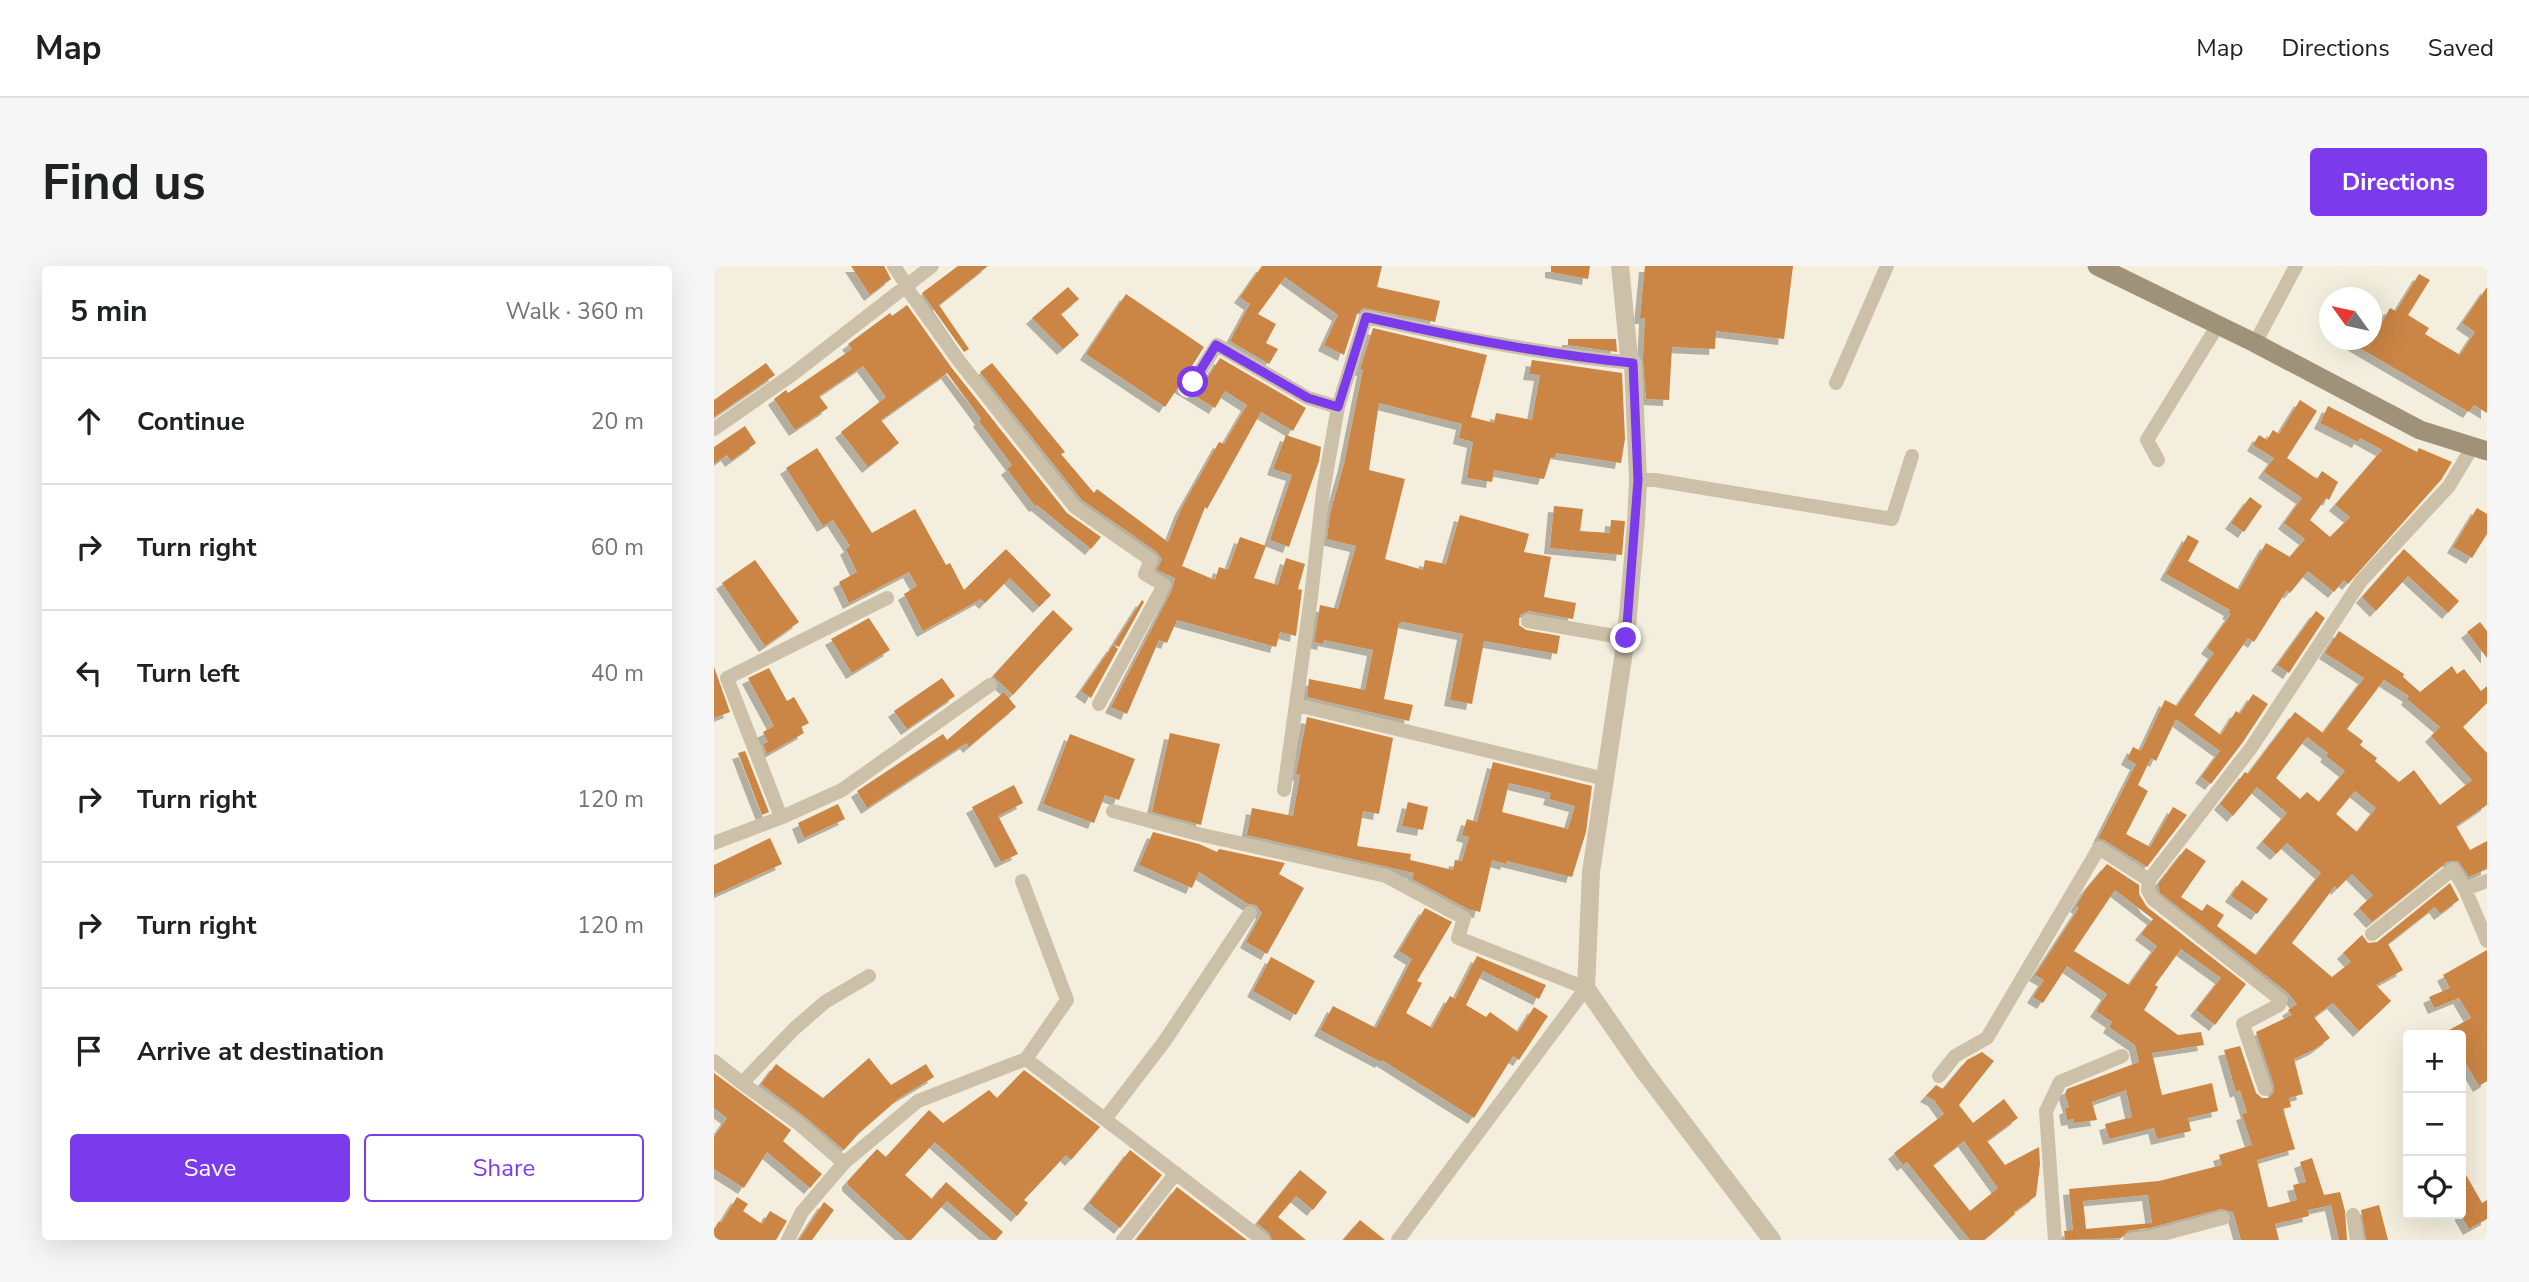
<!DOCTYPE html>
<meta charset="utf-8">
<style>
body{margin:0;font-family:"Nunito Sans",sans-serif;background:#f6f6f6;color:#202124}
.controls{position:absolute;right:21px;bottom:21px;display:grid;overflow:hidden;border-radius:7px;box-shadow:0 7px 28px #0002}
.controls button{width:63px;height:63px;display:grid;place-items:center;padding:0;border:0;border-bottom:2px solid #e0e0e0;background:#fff;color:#202124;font:35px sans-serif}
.compass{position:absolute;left:1605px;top:21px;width:63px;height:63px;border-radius:50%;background:#fff;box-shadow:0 7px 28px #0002;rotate:303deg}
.stop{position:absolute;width:21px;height:21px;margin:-16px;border:5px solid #7c3aed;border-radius:50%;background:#fff}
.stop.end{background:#7c3aed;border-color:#fff;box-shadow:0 2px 7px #0008}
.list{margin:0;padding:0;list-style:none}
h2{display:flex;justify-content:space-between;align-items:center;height:91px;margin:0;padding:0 28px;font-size:30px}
h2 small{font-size:23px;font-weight:400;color:#757577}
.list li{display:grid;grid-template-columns:46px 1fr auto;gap:21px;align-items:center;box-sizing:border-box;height:126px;padding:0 28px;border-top:2px solid #e0e0e0}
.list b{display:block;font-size:26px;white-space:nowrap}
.list em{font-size:23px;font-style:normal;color:#757577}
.actions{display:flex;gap:14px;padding:21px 28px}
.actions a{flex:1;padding:16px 0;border:2px solid #7c3aed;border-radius:7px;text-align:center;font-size:24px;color:#7c3aed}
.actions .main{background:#7c3aed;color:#fff}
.icon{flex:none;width:38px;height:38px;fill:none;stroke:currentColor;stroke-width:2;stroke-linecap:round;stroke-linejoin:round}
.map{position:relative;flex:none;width:1773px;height:974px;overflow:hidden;border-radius:7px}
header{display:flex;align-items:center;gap:42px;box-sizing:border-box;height:98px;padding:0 35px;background:#fff;border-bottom:2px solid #e0e0e0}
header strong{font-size:33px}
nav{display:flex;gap:38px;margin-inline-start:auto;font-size:24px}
.intro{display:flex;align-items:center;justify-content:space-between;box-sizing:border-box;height:168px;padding:0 42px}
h1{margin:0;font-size:49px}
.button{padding:18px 32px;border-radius:7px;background:#7c3aed;color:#fff;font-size:24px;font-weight:700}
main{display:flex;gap:42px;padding:0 42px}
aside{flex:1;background:#fff;border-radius:7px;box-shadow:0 7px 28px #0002}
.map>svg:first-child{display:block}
</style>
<header>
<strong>Map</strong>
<nav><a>Map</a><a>Directions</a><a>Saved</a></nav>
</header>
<div class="intro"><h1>Find us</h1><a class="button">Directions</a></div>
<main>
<aside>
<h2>5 min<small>Walk · 360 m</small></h2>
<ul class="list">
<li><svg class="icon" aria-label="ahead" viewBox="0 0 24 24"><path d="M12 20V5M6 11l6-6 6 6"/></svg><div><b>Continue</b></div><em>20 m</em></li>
<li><svg class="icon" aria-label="right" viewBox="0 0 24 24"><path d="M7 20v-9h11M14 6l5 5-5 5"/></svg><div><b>Turn right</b></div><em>60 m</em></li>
<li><svg class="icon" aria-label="left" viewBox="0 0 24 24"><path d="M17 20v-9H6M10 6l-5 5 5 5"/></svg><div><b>Turn left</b></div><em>40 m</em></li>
<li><svg class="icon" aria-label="right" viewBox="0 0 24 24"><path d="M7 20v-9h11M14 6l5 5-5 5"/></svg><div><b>Turn right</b></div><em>120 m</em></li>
<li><svg class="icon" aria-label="right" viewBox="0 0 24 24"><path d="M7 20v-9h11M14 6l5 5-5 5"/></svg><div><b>Turn right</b></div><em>120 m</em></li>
<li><svg class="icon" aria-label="arrive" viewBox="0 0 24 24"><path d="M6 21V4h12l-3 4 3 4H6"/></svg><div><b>Arrive at destination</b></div></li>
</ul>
<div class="actions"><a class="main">Save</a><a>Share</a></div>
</aside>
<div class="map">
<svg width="1773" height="974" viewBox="0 0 1773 974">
<defs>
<filter id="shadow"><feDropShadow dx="-6" dy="6" stdDeviation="0" flood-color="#0004"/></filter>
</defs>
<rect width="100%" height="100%" fill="#f3eedd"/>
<path fill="#cb8544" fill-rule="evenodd" filter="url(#shadow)" d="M 137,0 L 170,0 L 177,13 L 156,29 Z
M 244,0 L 274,0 L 225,39 L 255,83 L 250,86 L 208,27 Z
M 548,0 L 668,0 L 663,21 L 726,35 L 721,56 L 649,42 L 643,48 L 630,89 L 610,79 L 624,49 L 571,11 L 544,48 L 562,58 L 552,77 L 564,83 L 555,98 L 516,75 L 536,38 L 526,31 Z
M 837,0 L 876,0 L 874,13 L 837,6 Z
M 931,0 L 1079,0 L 1070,73 L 1002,65 L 1001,83 L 958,81 L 955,134 L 932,133 L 929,93 L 931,52 L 926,52 Z
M 1705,8 L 1716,14 L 1694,49 L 1715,62 L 1711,68 L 1746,89 L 1761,66 L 1748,57 L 1773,21 L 1773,147 L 1760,139 L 1755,146 L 1632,74 L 1658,74 L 1676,42 L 1682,45 Z
M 354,21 L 365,33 L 347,48 L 365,69 L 349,83 L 318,52 Z
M 412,28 L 490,81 L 471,111 L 470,120 L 474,124 L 479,126 L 487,122 L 506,92 L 592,142 L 579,165 L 547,146 L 493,243 L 491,241 L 468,300 L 501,314 L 505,301 L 514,304 L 526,271 L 552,280 L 540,312 L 564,319 L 572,292 L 591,298 L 584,323 L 588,324 L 582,370 L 566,366 L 562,381 L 463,354 L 453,377 L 445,374 L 413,448 L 397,441 L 458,324 L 461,312 L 443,304 L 448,293 L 443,286 L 368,234 L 266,106 L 278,97 L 351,186 L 347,188 L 380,227 L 383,223 L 454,276 L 467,243 L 505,176 L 510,178 L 533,139 L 511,125 L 501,142 L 465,120 L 451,141 L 372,88 Z
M 193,39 L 237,101 L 353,247 L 387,271 L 377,283 L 323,239 L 321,240 L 293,203 L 298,199 L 265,155 L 267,153 L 233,107 L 167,154 L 185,177 L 154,201 L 127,166 L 172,131 L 149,100 L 105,130 L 114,142 L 81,164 L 60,133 L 72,124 L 74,127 L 138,83 L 134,78 L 176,47 L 178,50 Z
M 659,62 L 773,89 L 757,151 L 780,157 L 782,147 L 818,154 L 826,109 L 815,108 L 818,94 L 908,107 L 911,173 L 907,197 L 842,187 L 841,192 L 837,191 L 830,213 L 780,204 L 778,216 L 753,212 L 759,176 L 745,172 L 748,158 L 665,137 L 655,204 L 691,213 L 671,293 L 709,304 L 711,294 L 732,298 L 746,249 L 815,268 L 810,286 L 837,291 L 830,331 L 862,337 L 859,353 L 815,345 L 807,348 L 805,353 L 805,359 L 812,364 L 846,370 L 843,388 L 770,375 L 758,438 L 736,434 L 749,368 L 689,356 L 685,357 L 670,433 L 699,439 L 695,455 L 593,431 L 595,413 L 651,424 L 659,384 L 610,374 L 609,378 L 600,376 L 606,339 L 624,343 L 642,280 L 613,273 L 616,248 L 630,198 L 649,104 L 646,103 Z
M 854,73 L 902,73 L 903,86 L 854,79 Z
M 52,97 L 61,109 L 0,151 L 0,134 Z
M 1586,134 L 1603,145 L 1573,192 L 1603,213 L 1608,205 L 1624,216 L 1615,234 L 1612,232 L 1596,254 L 1616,271 L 1636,251 L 1621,239 L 1668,184 L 1646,172 L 1644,176 L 1606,157 L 1614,140 L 1703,186 L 1705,182 L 1738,196 L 1727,214 L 1634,318 L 1630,314 L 1620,326 L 1594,305 L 1576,327 L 1573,324 L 1540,376 L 1534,372 L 1480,449 L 1507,469 L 1522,445 L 1526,448 L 1539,428 L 1554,438 L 1529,476 L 1497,518 L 1487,511 L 1506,485 L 1462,453 L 1442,495 L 1437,492 L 1424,519 L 1434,525 L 1412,568 L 1436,581 L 1459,541 L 1473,549 L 1433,601 L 1390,574 L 1384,573 L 1422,498 L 1413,493 L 1419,481 L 1427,485 L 1451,434 L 1463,440 L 1500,387 L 1493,382 L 1517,348 L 1514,347 L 1516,344 L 1452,308 L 1474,269 L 1485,275 L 1474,295 L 1525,324 L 1552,277 L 1576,291 L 1591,273 L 1570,257 L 1588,232 L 1550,206 L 1560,192 L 1539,179 L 1545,169 L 1553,174 L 1559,164 L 1565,168 Z
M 31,160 L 42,177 L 17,195 L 13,189 L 0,198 L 0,181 Z
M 572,169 L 607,181 L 605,195 L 575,281 L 556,274 L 578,209 L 559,203 Z
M 103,182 L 158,267 L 201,243 L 232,299 L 236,297 L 250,324 L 292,283 L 337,329 L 325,341 L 296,312 L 271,337 L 267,333 L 209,365 L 190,328 L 203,320 L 195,306 L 135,337 L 125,316 L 143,306 L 132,283 L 136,280 L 119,254 L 109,260 L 72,202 Z
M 1536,231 L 1548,240 L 1530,266 L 1517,257 Z
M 840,240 L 869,243 L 866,265 L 896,267 L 897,254 L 911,255 L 908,289 L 836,282 Z
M 1763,242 L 1773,248 L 1773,268 L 1758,292 L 1739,281 Z
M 1690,283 L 1745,335 L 1734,347 L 1694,310 L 1662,345 L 1648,331 Z
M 41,294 L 85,356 L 51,380 L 8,317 Z
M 428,334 L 430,336 L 405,381 L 400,378 Z
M 339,344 L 359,363 L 299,429 L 279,410 Z
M 1602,345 L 1611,352 L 1575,407 L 1563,399 Z
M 155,352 L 176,384 L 138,407 L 117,373 Z
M 1766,356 L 1773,365 L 1773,392 L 1753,366 Z
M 1625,365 L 1690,408 L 1689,411 L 1706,426 L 1738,400 L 1743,408 L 1750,403 L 1767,425 L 1773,420 L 1773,437 L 1749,461 L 1773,487 L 1773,539 L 1742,560 L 1756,584 L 1773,575 L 1773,603 L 1755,611 L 1744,595 L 1734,595 L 1658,656 L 1645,642 L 1659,629 L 1638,608 L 1623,623 L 1621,620 L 1578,677 L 1618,711 L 1637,696 L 1629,687 L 1648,669 L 1654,677 L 1663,676 L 1736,617 L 1745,634 L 1726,648 L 1721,641 L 1674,678 L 1689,704 L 1662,719 L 1677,735 L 1645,765 L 1619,737 L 1600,751 L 1616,772 L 1601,783 L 1580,793 L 1589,828 L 1575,832 L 1577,841 L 1569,843 L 1581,883 L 1543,894 L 1554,941 L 1557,941 L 1583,934 L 1579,919 L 1592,916 L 1586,896 L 1598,892 L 1610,929 L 1626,926 L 1631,945 L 1633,974 L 1625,974 L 1617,939 L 1594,944 L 1595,950 L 1561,958 L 1565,974 L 1527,974 L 1519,946 L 1507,943 L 1435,962 L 1414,965 L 1407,972 L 1351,974 L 1350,965 L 1359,964 L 1355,923 L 1445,915 L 1508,899 L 1505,889 L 1538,879 L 1528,848 L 1533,847 L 1526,824 L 1522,826 L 1510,784 L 1526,780 L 1542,827 L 1548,832 L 1555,832 L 1560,826 L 1560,820 L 1542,766 L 1578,749 L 1574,744 L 1583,738 L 1573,726 L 1446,627 L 1444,618 L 1472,582 L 1492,595 L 1467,631 L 1488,645 L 1493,638 L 1510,649 L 1503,660 L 1542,689 L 1607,607 L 1573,577 L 1562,588 L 1548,576 L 1573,547 L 1543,521 L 1519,550 L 1506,538 L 1531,506 L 1534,508 L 1581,446 L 1609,467 L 1650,412 L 1611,387 ZM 1670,414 L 1695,430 L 1693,433 L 1726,461 L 1717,470 L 1758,514 L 1726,539 L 1700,504 L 1685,516 L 1661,495 L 1663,492 L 1646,479 L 1649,475 L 1633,463 ZM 1593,471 L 1614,487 L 1612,490 L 1631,505 L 1605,536 L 1593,526 L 1586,533 L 1562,512 ZM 1641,525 L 1662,542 L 1643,566 L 1622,548 ZM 1434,929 L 1438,957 L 1372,963 L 1369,935 Z
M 399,379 L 404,383 L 377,432 L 367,425 Z
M 0,401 L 16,446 L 0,452 Z
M 55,402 L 73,435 L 80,431 L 95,457 L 87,461 L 90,467 L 53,488 L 49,478 L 54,476 L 49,466 L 60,460 L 34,412 Z
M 228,412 L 241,430 L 193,463 L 180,445 Z
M 290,426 L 302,441 L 255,481 L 252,477 L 153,542 L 143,525 L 229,468 L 233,474 Z
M 593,451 L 679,472 L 665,548 L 649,545 L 643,580 L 697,588 L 696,594 L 739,604 L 741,594 L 748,595 L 755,571 L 748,569 L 753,553 L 763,556 L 779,496 L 878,520 L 872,566 L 858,611 L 793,595 L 792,598 L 778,594 L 766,646 L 754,643 L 698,613 L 700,607 L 533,569 L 538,542 L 579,550 L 586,509 L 582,508 ZM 795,517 L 837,527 L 835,533 L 861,540 L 854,563 L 788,546 Z
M 456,467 L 506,478 L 487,559 L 438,546 Z
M 356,468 L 421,493 L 405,534 L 391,529 L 380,557 L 329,538 Z
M 31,485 L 55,546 L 48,549 L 24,487 Z
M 300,519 L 309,537 L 284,550 L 304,588 L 287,596 L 258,541 Z
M 694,536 L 714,541 L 709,564 L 688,560 Z
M 124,538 L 131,553 L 90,572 L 84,557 Z
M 439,566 L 485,578 L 503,586 L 505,583 L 571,597 L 565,608 L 590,622 L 553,688 L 532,676 L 548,647 L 542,639 L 534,638 L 485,606 L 478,622 L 425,599 Z
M 56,572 L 68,598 L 0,629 L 0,599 Z
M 1393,598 L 1425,619 L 1425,628 L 1433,641 L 1532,718 L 1501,759 L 1482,744 L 1507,712 L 1467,683 L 1441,719 L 1444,721 L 1430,744 L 1464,769 L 1487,766 L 1490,779 L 1438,787 L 1448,829 L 1498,817 L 1504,845 L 1474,852 L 1477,865 L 1443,873 L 1440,862 L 1395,873 L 1391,858 L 1418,851 L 1412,824 L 1378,836 L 1383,854 L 1360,857 L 1360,853 L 1353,854 L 1351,843 L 1355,841 L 1351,828 L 1353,823 L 1425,796 L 1421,779 L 1395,761 L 1398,756 L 1382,745 L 1393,728 L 1353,700 L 1329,737 L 1319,731 L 1330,714 L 1321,709 L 1365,642 L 1362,640 L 1372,623 ZM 1401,624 L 1439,653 L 1427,668 L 1443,680 L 1415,719 L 1360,685 Z
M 1528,614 L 1554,633 L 1543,648 L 1517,630 Z
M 711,642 L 738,656 L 703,715 L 708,717 L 692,747 L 718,762 L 736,730 L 741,733 L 763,690 L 832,719 L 825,733 L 769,705 L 752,739 L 772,751 L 776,746 L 804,766 L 820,741 L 834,750 L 805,794 L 799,790 L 760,852 L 668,794 L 667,796 L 606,764 L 619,740 L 662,762 L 698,693 L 685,685 Z
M 1773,684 L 1773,815 L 1765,820 L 1747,789 L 1747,769 L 1726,769 L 1757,752 L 1745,732 L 1720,742 L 1715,731 L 1736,722 L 1729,709 Z
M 557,691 L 601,715 L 582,749 L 539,725 Z
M 1268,786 L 1280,795 L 1245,839 L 1259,857 L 1290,833 L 1304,852 L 1273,875 L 1291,899 L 1325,881 L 1326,898 L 1322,930 L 1300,946 L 1301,948 L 1270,974 L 1256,974 L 1193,896 L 1189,899 L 1180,887 L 1230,848 L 1220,834 L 1212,830 L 1222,819 L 1229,823 L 1253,794 ZM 1250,875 L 1284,922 L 1256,945 L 1219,899 Z
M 155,792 L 177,819 L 212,798 L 220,811 L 185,832 L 146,866 L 130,884 L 90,850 L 47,818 L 62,798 L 109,832 Z
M 310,804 L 386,861 L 357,894 L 352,889 L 310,934 L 314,937 L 303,950 L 221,876 L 191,909 L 218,933 L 232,916 L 289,966 L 282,974 L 278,974 L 233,935 L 197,974 L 193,974 L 134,919 L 134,915 L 163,883 L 172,891 L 215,844 L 229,857 L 275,824 L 283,832 Z
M 0,807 L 77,864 L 69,875 L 108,908 L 96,922 L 53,886 L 30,922 L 0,903 L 0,871 L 13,852 L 0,842 Z
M 416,884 L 448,909 L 406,962 L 375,937 Z
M 1747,900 L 1768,937 L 1773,934 L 1773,953 L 1755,963 L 1747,949 Z
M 586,904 L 613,926 L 599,944 L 582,930 L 564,951 L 592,974 L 558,974 L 555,967 L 543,957 Z
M 463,921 L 533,974 L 422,974 Z
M 23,931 L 34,938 L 29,945 L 48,958 L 56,945 L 73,955 L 62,974 L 0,974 L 0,963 L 5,955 L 7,957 Z
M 110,936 L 120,944 L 98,974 L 85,974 Z
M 1665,939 L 1674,974 L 1652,974 L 1647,944 Z
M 646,954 L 671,974 L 629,974 Z"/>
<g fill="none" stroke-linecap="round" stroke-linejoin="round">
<path stroke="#ccc1a8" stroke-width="14" d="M 180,0 L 193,20
M 192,21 L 245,95 L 361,241 L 437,294 L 431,308 L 450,319 L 385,438
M 1541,77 L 1582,0
M 479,116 L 503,79 L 594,132 L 624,141
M 1122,117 L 1173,0
M 0,163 L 79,108 L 218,0
M 1444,194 L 1433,174 L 1504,59
M 924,214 L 941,214 L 1178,253 L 1198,190
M 814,355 L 912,372
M 583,439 L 891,513
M 570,524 L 597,331 L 609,226 L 624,141 L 652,51 C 740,71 828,88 919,97
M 399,545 L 484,568 L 672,610 L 750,652 L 744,672 L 872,722 L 684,974
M 67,551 L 13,412 L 173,332
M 0,577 L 66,552 L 128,524 L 276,419
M 308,615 L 353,734 L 312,793
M 1773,615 L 1751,623 L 1773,675
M 1658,668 L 1739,603 L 1751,623
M 0,795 L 28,817
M 1225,810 L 1241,790 L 1273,772 L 1385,582 L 1435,614
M 1551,823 L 1529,758 L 1565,739 L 1567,734 L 1439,633 L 1434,624 L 1435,614 L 1537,482 L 1647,315 L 1735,220 L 1759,180
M 391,853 L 450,776 L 536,647
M 130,897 L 84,857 L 28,817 L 80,763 L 111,736 L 155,710
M 1639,949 L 1643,974
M 74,974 L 88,946 L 130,897 L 204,835 L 312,793 L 549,974
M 409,974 L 462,907
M 1341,974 L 1332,845 L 1346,816 L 1408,790
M 1416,974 L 1437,971 L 1509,952"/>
<path stroke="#ccc1a8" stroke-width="18" d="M 906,0 L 915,91 L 919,97 L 924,214 L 922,257 L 912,372 L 877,606 L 872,722 L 929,804 L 1058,974"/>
<path stroke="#a09179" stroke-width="19" d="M 1383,0 L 1541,77 L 1706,164 L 1773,185"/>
</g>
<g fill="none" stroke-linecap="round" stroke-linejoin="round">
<path stroke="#7c3aed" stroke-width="9" d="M 479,116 L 502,79 L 594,132 L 624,141 L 652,51 C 740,71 828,88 919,97 L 924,214 L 912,372"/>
</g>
</svg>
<div class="controls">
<button>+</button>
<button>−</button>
<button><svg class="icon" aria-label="locate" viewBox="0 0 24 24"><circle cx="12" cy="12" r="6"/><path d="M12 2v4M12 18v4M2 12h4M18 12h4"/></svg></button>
</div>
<svg class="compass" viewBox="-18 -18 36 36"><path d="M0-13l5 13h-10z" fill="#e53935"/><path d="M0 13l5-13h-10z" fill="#757577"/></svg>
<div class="stop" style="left:479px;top:116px"></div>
<div class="stop end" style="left:912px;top:372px"></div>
</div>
</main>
